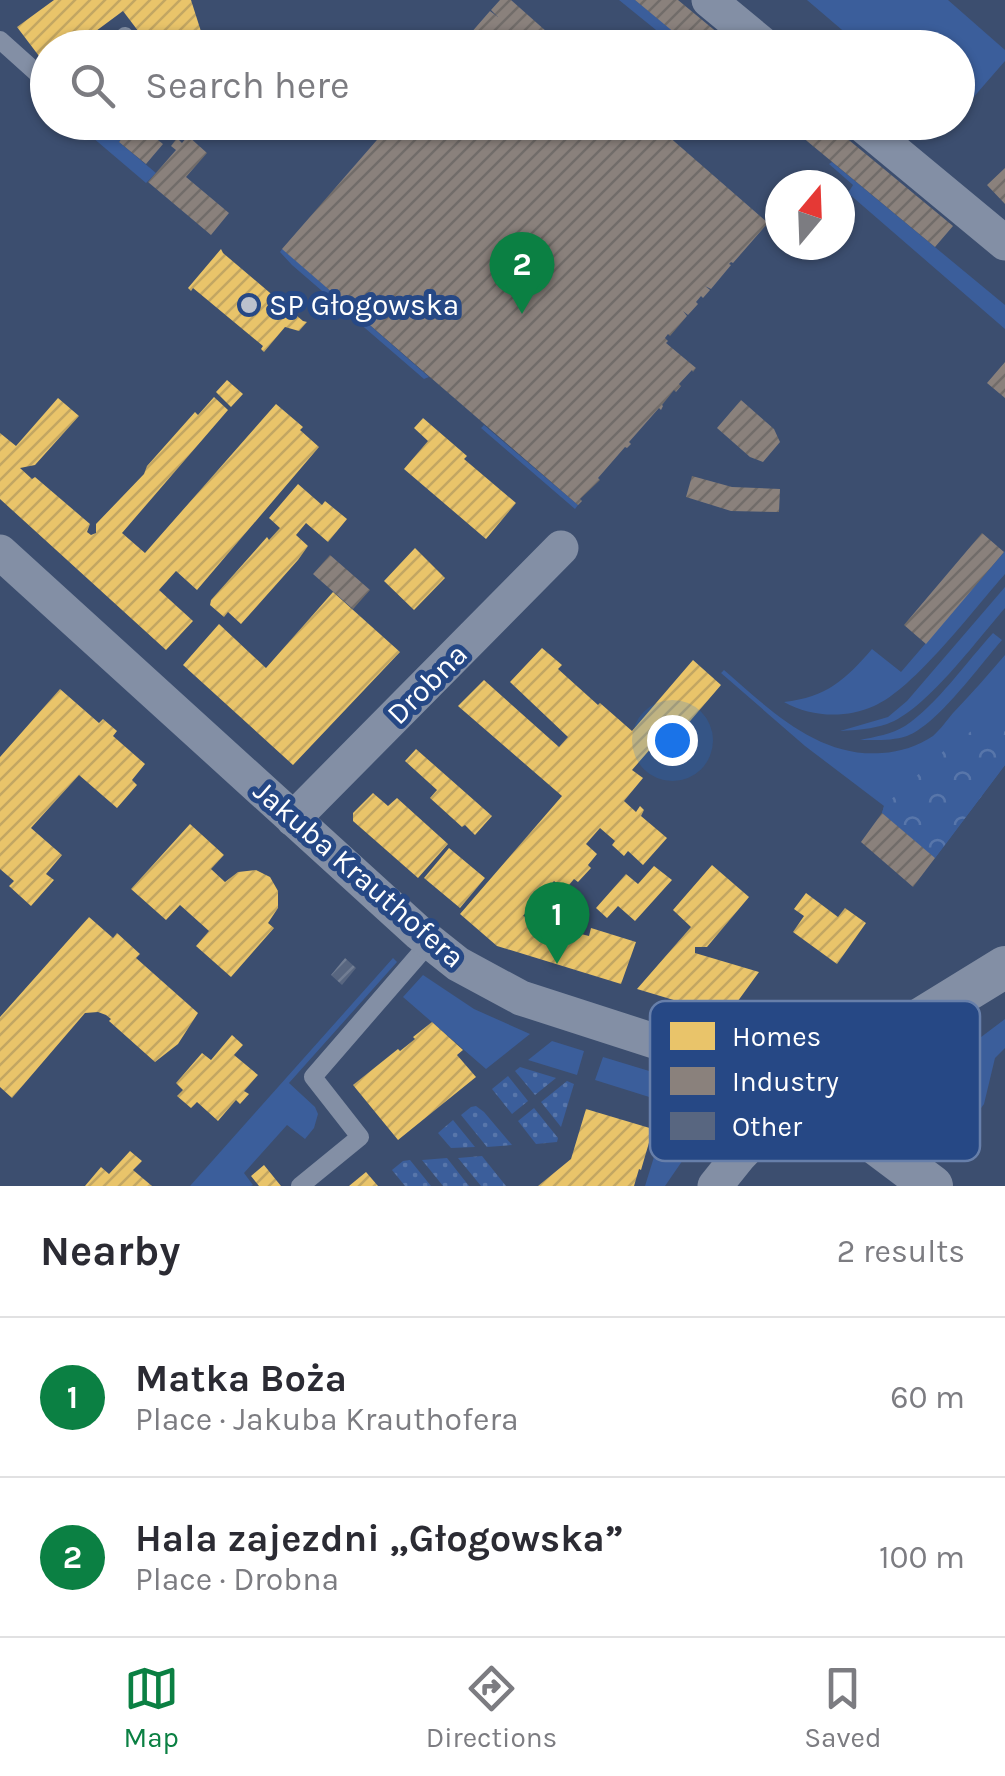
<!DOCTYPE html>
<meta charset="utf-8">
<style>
body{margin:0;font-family:Karla,sans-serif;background:#f7f7f7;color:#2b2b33}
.compass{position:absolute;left:765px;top:170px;width:90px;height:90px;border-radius:50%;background:#fff;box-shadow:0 2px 8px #0004;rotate:19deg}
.you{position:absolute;left:672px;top:740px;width:35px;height:35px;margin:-25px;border:8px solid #fff;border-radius:50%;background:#1a73e8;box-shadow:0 0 0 15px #1a73e833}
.badge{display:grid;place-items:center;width:65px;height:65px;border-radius:50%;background:#0b8043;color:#fff;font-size:32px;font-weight:700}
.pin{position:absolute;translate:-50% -82px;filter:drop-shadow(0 2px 5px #0008)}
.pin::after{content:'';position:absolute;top:52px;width:35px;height:30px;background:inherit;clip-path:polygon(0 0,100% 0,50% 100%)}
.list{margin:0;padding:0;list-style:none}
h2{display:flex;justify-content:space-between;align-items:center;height:130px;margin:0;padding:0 40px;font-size:42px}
h2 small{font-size:32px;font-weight:400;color:#7c7c81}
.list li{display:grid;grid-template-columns:65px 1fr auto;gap:30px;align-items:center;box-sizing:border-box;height:160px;padding:0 40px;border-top:2px solid #e1e1e2}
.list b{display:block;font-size:38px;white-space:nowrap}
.list p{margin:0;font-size:32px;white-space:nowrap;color:#7c7c81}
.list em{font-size:32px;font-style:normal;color:#7c7c81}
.icon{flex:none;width:55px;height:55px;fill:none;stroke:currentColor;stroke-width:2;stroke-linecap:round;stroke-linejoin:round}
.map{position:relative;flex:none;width:1005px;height:1186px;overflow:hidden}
.search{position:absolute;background:#fff;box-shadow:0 2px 8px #0004;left:30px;right:30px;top:30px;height:110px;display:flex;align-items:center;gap:25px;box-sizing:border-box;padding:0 35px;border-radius:55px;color:#7c7c81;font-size:38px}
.sheet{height:450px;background:#fff}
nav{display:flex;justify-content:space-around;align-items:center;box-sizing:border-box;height:140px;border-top:2px solid #e1e1e2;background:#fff;font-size:28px;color:#7c7c81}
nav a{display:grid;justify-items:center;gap:5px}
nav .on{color:#0b8043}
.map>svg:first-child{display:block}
</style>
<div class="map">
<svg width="1005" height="1186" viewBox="0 0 1005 1186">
<defs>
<pattern id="forest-crowns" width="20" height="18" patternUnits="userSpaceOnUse" patternTransform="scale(2.5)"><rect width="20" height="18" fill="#3b5e9b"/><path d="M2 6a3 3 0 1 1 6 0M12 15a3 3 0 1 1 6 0" fill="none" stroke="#5876aa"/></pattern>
<pattern id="garden-dots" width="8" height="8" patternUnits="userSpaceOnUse" patternTransform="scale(2.5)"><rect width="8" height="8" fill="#3b5e9b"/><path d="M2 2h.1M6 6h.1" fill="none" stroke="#5876aa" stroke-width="1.8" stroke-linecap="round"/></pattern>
<pattern id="homes-hatch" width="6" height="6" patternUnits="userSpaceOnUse" patternTransform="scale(2.5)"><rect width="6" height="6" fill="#e9c46a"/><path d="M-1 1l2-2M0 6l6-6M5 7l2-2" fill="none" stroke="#c2a662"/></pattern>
<pattern id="industry-hatch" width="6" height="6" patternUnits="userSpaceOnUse" patternTransform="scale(2.5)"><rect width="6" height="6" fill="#8a817c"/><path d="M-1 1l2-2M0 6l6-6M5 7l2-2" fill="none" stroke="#716c69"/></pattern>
<pattern id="building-hatch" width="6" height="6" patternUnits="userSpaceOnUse" patternTransform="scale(2.5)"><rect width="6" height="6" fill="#586680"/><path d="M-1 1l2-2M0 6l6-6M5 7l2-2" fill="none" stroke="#717d93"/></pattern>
</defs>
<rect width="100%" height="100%" fill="#3c4e6f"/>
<path fill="#3b5e9b" d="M 619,0 L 635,0 L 693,47 L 677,47 Z
M 807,0 L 948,0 L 1005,50 L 1005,61 L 958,115 L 958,48 L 862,47 Z
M 88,123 L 121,123 L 126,129 L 135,123 L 119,142 L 156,173 L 146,183 L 92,137 L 85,126 Z
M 832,162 L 1005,305 L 1005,329 L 848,193 L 853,185 L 829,164 Z
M 282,249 L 284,250 L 429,377 L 424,379 L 292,265 L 280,252 Z
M 484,425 L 578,505 L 575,509 L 481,428 Z
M 1005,551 L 1005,574 C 974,609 914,689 874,706 C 845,719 811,717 784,702 C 827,697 845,680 872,649 L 901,672 Z
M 1005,587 L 1005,608 C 977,640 925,711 887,724 C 872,729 857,730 840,731 L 888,717 L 907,701 Z
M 993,633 L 1002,640 C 980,665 937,725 907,736 C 892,741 875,740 860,740 C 875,737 892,734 905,726 C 936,706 968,660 993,633 Z
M 1005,655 L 1005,765 L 935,858 L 882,813 L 884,806 L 805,746 L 721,673 L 724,670 C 769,709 818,758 882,753 C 900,752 918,746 933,736 C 940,730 947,720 953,713 C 971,694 988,675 1005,655 Z
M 393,958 L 397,962 L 289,1083 L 315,1107 L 318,1114 L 314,1128 L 305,1139 L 287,1125 L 244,1173 L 253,1185 L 251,1186 L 190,1186 Z
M 423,975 L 474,1009 L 530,1034 L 486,1069 L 403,997 Z
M 1005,1019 L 1005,1048 L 995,1058 L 984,1104 L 942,1162 C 924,1143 913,1126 906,1100 L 913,1089 L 924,1080 Z
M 552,1041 L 584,1051 L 577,1075 L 528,1060 Z
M 603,1057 L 669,1077 L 662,1101 L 595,1080 Z
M 662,1131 L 696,1141 L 665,1186 L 645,1186 Z"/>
<path fill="url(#forest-crowns)" d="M 1005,704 L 1005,765 L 935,858 L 882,813 L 884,806 L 948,747 L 998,713 Z"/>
<path fill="url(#garden-dots)" d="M 520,1067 L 556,1078 L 535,1095 L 515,1071 Z
M 508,1076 L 528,1101 L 512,1114 L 492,1089 Z
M 567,1081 L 574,1084 L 561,1127 L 541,1102 Z
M 476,1106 L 484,1112 L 512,1145 L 487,1147 L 461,1115 L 471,1107 Z
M 534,1108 L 558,1138 L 557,1142 L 536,1144 L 518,1121 Z
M 453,1120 L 475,1147 L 451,1148 L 438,1133 Z
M 482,1156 L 506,1186 L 481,1186 L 458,1158 Z
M 447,1158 L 469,1186 L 443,1186 L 422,1160 Z
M 410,1160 L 431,1186 L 405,1186 L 392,1170 L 403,1161 Z"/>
<path fill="url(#homes-hatch)" d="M 54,0 L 191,0 L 205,44 L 198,48 L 151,48 L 123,11 L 73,48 L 48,48 L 48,68 L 17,27 Z
M 221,249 L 223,253 L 303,321 L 307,322 L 299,331 L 285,327 L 264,352 L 261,349 L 263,346 L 193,288 L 191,291 L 188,288 Z
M 227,380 L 243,394 L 231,407 L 216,392 Z
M 214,397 L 228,410 L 122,533 L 145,553 L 276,404 L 303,427 L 300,430 L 319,447 L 197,590 L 176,571 L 159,590 L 193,621 L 166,650 L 0,499 L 0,433 L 16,446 L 58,398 L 79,416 L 35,465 L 20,468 L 32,479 L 35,477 L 90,524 L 87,532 L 91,535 L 96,533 L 96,524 L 144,474 L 147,466 L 195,412 L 198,415 Z
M 423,418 L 467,456 L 464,459 L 516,503 L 486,539 L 404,469 L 428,441 L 414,428 Z
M 298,484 L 322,505 L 325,501 L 347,519 L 328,542 L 306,523 L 296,535 L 308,546 L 298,560 L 241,624 L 228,612 L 224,617 L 210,605 L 211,600 L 267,537 L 269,540 L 280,528 L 269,518 Z
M 415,548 L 445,578 L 414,610 L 384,581 Z
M 333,592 L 400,652 L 293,765 L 183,665 L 219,624 L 266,668 Z
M 542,648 L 562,665 L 558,669 L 598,705 L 600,703 L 632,731 L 693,660 L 721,685 L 661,755 L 652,747 L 632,770 L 643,778 L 624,801 L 636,812 L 640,806 L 644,810 L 641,816 L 667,838 L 643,865 L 628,851 L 624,856 L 612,845 L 615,841 L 600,828 L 586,844 L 597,854 L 588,865 L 591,868 L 578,882 L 574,879 L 565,890 L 554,881 L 523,916 L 558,927 L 559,921 L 575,926 L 573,932 L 589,936 L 591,928 L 636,942 L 621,984 L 497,946 L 460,914 L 562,796 L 458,706 L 484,680 L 559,747 L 568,737 L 510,682 Z
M 60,689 L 99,723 L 103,719 L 117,731 L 113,736 L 145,764 L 132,780 L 137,785 L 117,808 L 79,775 L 31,828 L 62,855 L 46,874 L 54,880 L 31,906 L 9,886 L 14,881 L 0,869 L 0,757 Z
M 416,749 L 492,816 L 475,835 L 465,825 L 462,827 L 430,798 L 437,790 L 405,761 Z
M 373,793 L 388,806 L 397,798 L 448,844 L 418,878 L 353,821 L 353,813 Z
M 190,824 L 224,855 L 211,869 L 225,882 L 238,872 L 256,870 L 270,877 L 278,891 L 278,908 L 268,923 L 274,928 L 231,977 L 196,946 L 209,931 L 180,905 L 166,920 L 131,889 Z
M 449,848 L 485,878 L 460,908 L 424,878 Z
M 712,865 L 749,897 L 707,947 L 695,947 L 695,953 L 759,972 L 727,1016 L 637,989 L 691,927 L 673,910 Z
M 654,866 L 672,880 L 635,921 L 618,906 L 607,918 L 596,908 L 626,874 L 638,884 Z
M 806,893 L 838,917 L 845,908 L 866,923 L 837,964 L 793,932 L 804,916 L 794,909 Z
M 89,917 L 113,938 L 117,933 L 140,954 L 136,958 L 198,1013 L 178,1044 L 155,1062 L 109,1021 L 111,1019 L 106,1015 L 98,1012 L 85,1013 L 12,1098 L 0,1087 L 0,1017 Z
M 432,1022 L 463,1050 L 457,1055 L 476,1077 L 398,1140 L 353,1085 L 398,1049 L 400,1051 L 415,1039 L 413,1037 Z
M 232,1035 L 243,1045 L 234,1055 L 258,1075 L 244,1091 L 249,1094 L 240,1104 L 236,1100 L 218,1121 L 197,1102 L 191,1108 L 177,1096 L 183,1090 L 176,1083 L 202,1053 L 211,1060 Z
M 586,1109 L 653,1129 L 641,1170 L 639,1169 L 634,1186 L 538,1186 L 571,1159 Z
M 130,1151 L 142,1161 L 133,1170 L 152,1186 L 85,1186 L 101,1167 L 109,1174 Z
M 264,1165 L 281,1186 L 259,1186 L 251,1176 Z
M 366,1172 L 378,1186 L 349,1186 Z"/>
<path fill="url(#industry-hatch)" d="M 500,0 L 511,0 L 565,48 L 458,48 L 468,36 L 470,38 L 472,36 L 470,34 L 490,11 L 498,17 L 491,10 Z
M 635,0 L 678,0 L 736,48 L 693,48 Z
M 135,122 L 163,144 L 146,164 L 119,142 Z
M 397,122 L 652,122 L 768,223 L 733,263 L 731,262 L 729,264 L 731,265 L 711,289 L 705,286 L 710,290 L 703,298 L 701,296 L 696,302 L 698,304 L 688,315 L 683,311 L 687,316 L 670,336 L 668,334 L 665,338 L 668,341 L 666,343 L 696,368 L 693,372 L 692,370 L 679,384 L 681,386 L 676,392 L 674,390 L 662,405 L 663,406 L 661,410 L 659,408 L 629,442 L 631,444 L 627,448 L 625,447 L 598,478 L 600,480 L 580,499 L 582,501 L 578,505 L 282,249 L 383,133 L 386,135 Z
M 784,122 L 827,122 L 953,226 L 935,247 Z
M 188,136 L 207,153 L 186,177 L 229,213 L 211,235 L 148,182 L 176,150 L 171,146 L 177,138 L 182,143 Z
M 1005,168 L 1005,204 L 987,185 Z
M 1005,362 L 1005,398 L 987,383 Z
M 741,400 L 774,429 L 780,442 L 763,462 L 750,457 L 717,428 Z
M 692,476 L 732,487 L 780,489 L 779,512 L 731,511 L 686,497 Z
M 982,533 L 1004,552 L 926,644 L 904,625 Z
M 330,555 L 370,590 L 353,609 L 313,574 Z
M 882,813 L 935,858 L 913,887 L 861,842 Z"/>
<path fill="url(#building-hatch)" d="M 345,958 L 356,968 L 342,985 L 331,975 Z"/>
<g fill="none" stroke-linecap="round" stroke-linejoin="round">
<path stroke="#838fa5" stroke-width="18" d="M 0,40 L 48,83
M 111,48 L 125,36
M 300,1186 L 360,1137 L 313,1077 L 430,942"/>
<path stroke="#838fa5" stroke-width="35" d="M 709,0 L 767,48
M 859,122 L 1005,243
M 0,552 L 419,933 L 458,964 L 521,998 L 766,1077 L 800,1093 L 739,1156 L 715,1186
M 293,819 L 561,548"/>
<path stroke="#838fa5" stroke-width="42" d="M 913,1170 C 884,1106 868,1086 914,1025
M 932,1186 L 848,1123 L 800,1093 L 1005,967"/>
</g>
<circle fill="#bbc1cd" stroke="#264885" stroke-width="4" cx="249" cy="305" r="10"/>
<g text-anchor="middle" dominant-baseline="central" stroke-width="10" stroke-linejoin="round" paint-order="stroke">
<g font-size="30" fill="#fff" stroke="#264885" text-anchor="start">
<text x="269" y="305">SP Głogowska</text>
</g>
<g font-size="30" fill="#fff" stroke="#264885">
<text transform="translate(427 684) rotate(-45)">Drobna</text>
<text transform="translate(359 874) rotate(41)">Jakuba Krauthofera</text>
</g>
</g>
<rect x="650" y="1001" width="330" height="160" rx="15" fill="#264885" stroke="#677faa" stroke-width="2.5"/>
<rect x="670" y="1022" width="45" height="28" fill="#e9c46a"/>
<rect x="670" y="1067" width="45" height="28" fill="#8a817c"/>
<rect x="670" y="1112" width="45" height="28" fill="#586680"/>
<g font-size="28" fill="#fff">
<text x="732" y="1046">Homes</text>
<text x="732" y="1091">Industry</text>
<text x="732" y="1136">Other</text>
</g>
</svg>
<svg class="compass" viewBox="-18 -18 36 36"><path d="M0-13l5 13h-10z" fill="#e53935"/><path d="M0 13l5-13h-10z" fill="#7c7c81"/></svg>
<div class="you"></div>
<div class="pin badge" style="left:557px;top:964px">1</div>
<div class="pin badge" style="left:522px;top:314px">2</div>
<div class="search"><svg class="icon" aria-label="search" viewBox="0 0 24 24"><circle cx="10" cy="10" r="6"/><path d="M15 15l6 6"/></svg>Search here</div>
</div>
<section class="sheet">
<h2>Nearby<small>2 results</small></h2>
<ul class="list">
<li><span class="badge">1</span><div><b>Matka Boża</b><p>Place · Jakuba Krauthofera</p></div><em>60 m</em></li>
<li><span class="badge">2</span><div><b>Hala zajezdni „Głogowska”</b><p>Place · Drobna</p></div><em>100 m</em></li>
</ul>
</section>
<nav>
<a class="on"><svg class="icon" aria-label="map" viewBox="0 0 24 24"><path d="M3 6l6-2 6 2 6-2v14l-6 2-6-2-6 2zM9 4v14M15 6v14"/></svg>Map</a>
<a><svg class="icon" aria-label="directions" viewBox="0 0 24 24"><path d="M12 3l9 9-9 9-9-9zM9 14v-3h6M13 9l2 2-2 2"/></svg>Directions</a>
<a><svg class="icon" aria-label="saved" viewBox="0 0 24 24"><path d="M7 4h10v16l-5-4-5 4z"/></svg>Saved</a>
</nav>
